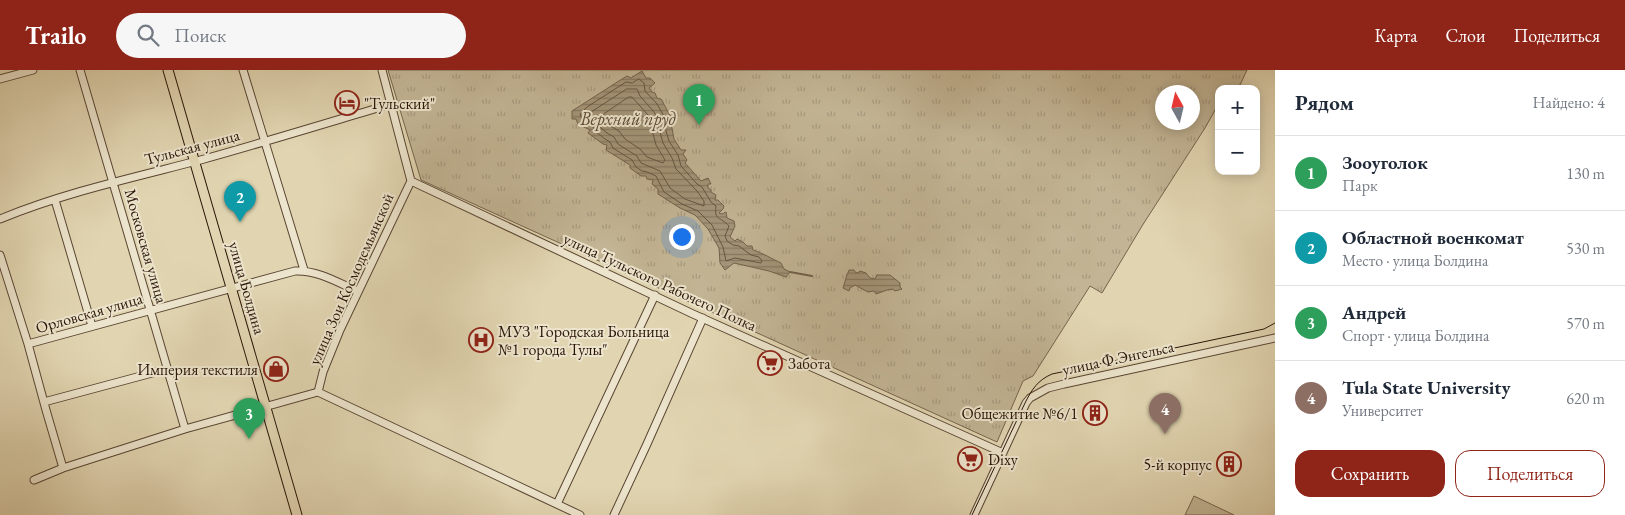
<!DOCTYPE html>
<html lang="ru">
<meta charset="utf-8">
<style>
body{margin:0;font-family:"EB Garamond",serif;background:#f6f6f7;color:#1f2937}
.controls{position:absolute;right:15px;top:15px;display:grid;overflow:hidden;border-radius:10px;box-shadow:0 2px 12px #0003}
.controls button{width:45px;height:45px;display:grid;place-items:center;padding:0;border:0;border-bottom:1px solid #e0e1e3;background:#fff;color:#1f2937;font:25px sans-serif}
.compass{position:absolute;left:1155px;top:15px;width:45px;height:45px;border-radius:50%;background:#fff;box-shadow:0 2px 12px #0003;rotate:352deg}
.you{position:absolute;left:681px;top:166px;width:18px;height:18px;margin:-12px;border:4px solid #fff;border-radius:50%;background:#1a73e8;box-shadow:0 0 0 8px #1a73e833}
.badge{display:grid;place-items:center;width:32px;height:32px;border-radius:50%;background:#8f2418;color:#fff;font-size:16px;font-weight:700}
.pin{position:absolute;translate:-50% -41px;filter:drop-shadow(0 1px 2px #0008)}
.pin::after{content:'';position:absolute;top:26px;width:18px;height:15px;background:inherit;clip-path:polygon(0 0,100% 0,50% 100%)}
.list{margin:0;padding:0;list-style:none}
h2{display:flex;justify-content:space-between;align-items:center;height:65px;margin:0;padding:0 20px;font-size:21px}
h2 small{font-size:16px;font-weight:400;color:#747a83}
.list li{display:grid;grid-template-columns:32px 1fr auto;gap:15px;align-items:center;box-sizing:border-box;height:75px;padding:0 20px;border-top:1px solid #e0e1e3}
.list b{display:block;font-size:19px;white-space:nowrap}
.list p{margin:0;font-size:16px;white-space:nowrap;color:#747a83}
.list em{font-size:16px;font-style:normal;color:#747a83}
.actions{display:flex;gap:10px;padding:15px 20px}
.actions a{flex:1;padding:11px 0;border:1px solid #8f2418;border-radius:15px;text-align:center;font-size:18px;color:#8f2418}
.actions .main{background:#8f2418;color:#fff}
.icon{flex:none;width:28px;height:28px;fill:none;stroke:currentColor;stroke-width:2;stroke-linecap:round;stroke-linejoin:round}
.map{position:relative;flex:none;width:1275px;height:445px;overflow:hidden}
header{display:flex;align-items:center;gap:30px;box-sizing:border-box;height:70px;padding:0 25px;background:#8f2418;color:#fff}
header strong{font-size:24px}
nav{display:flex;gap:28px;margin-inline-start:auto;font-size:18px}
.search{width:350px;height:45px;background:#f6f6f7;display:flex;align-items:center;gap:12px;box-sizing:border-box;padding:0 18px;border-radius:28px;color:#747a83;font-size:19px}
main{display:flex}
aside{flex:1;background:#fff}
.map>svg:first-child{display:block}
</style>
<header>
<strong>Trailo</strong>
<div class="search"><svg class="icon" aria-label="search" viewBox="0 0 24 24"><circle cx="10" cy="10" r="6"/><path d="M15 15l6 6"/></svg>Поиск</div>
<nav><a>Карта</a><a>Слои</a><a>Поделиться</a></nav>
</header>
<main>
<div class="map">
<svg width="1275" height="445" viewBox="0 0 1275 445">
<defs>
<pattern id="park-tufts" width="24" height="20" patternUnits="userSpaceOnUse" patternTransform="scale(1.25)"><rect width="24" height="20" fill="#c2b494"/><path d="M3 7l-1-3M5 7V3M7 7l1-3M15 17l-1-3M17 17v-4M19 17l1-3" fill="none" stroke="#a79a7e"/></pattern>
<pattern id="water-rules" width="6" height="5" patternUnits="userSpaceOnUse" patternTransform="scale(1.25)"><rect width="6" height="5" fill="#a39478"/><path d="M0 2.5h6" fill="none" stroke="#857860"/></pattern>
</defs>
<rect width="100%" height="100%" fill="#e1d5b1"/>
<filter id="stains"><feTurbulence type="fractalNoise" baseFrequency=".004" numOctaves="4"/><feColorMatrix values="0 0 0 0 .2 0 0 0 0 .09 0 0 0 0 .02 0 0 0 .5 -.17"/></filter>
<radialGradient id="worn" r=".72"><stop offset=".6" stop-color="#630" stop-opacity="0"/><stop offset="1" stop-color="#630" stop-opacity=".3"/></radialGradient>
<path fill="#c2b494" stroke="#76644e" d="M 1194,426 L 1234,445 L 1185,445 Z"/>
<path fill="url(#park-tufts)" stroke="#76644e" fill-rule="evenodd" d="M 388,0 L 1247,0 L 1240,15 L 1226,19 L 1219,19 L 1219,33 L 1205,58 L 1142,156 L 1102,223 L 1090,216 L 1033,306 L 1023,311 L 997,372 L 421,110 ZM 1162,22 L 1192,22 L 1192,52 L 1162,52 Z"/>
<path fill="url(#water-rules)" stroke="#73614b" d="M 642,1 L 646,8 L 650,8 L 655,13 L 649,18 L 652,22 L 655,23 L 657,28 L 661,29 L 672,49 L 669,53 L 672,58 L 674,69 L 681,80 L 686,80 L 683,84 L 687,90 L 685,93 L 701,111 L 708,108 L 711,114 L 708,114 L 708,118 L 711,120 L 711,122 L 716,125 L 715,130 L 718,130 L 724,136 L 723,139 L 719,143 L 722,144 L 726,142 L 727,148 L 734,151 L 735,156 L 730,167 L 735,171 L 737,169 L 743,172 L 747,176 L 752,176 L 753,180 C 763,183 772,189 781,193 L 784,199 L 790,202 L 786,207 L 769,201 L 734,193 L 725,200 L 720,193 L 719,178 L 708,159 L 695,145 L 680,138 L 658,124 L 658,119 L 652,114 L 653,110 L 647,109 L 646,106 L 641,106 L 630,98 L 630,95 L 606,80 L 607,75 L 603,74 L 588,63 L 590,60 L 578,54 L 576,49 L 572,49 L 572,41 L 622,9 L 627,6 L 631,8 Z
M 849,200 L 854,200 L 856,203 L 859,202 L 860,201 L 866,203 L 870,208 L 875,209 L 877,205 L 890,205 L 900,213 L 900,217 L 902,219 L 895,221 L 893,219 L 887,220 L 876,224 L 874,221 L 868,222 L 855,215 L 850,218 L 849,221 L 843,218 L 847,205 Z"/>
<g fill="none" stroke-linecap="round" stroke-linejoin="round">
<path stroke="#665440" stroke-width="1" d="M 639,9 L 644,13 L 645,21 L 657,34 L 665,48 L 664,54 L 669,71 L 678,85 L 681,96 L 697,114 L 702,117 L 711,132 L 716,136 C 714,151 720,146 729,156 L 725,166 L 727,171 L 733,175 L 739,176 L 751,185 L 759,187 L 762,191 L 761,193 L 735,188 L 726,191 L 723,177 L 712,155 L 698,141 L 682,134 L 664,122 L 656,106 L 647,102 L 642,101 L 636,97 L 632,90 L 613,78 L 610,72 L 605,69 L 595,61 L 592,55 L 582,50 L 580,44 L 587,37 L 626,12 L 632,13 Z
M 627,19 L 637,19 L 640,26 L 654,42 L 658,49 L 658,55 L 663,73 L 672,88 L 676,99 L 697,121 L 704,131 L 704,136 L 685,129 L 670,118 L 660,101 L 641,93 L 637,86 L 618,74 L 614,67 L 607,63 L 601,58 L 596,51 L 589,47 L 588,44 L 591,42 Z
M 629,27 L 632,27 L 648,45 L 656,75 L 665,90 L 663,93 L 647,87 L 640,79 L 625,69 L 619,61 L 607,54 L 603,47 L 604,44 Z"/>
<path stroke="#73614b" stroke-width="2" d="M 790,202 L 812,206"/>
<defs>
<path id="minor" d="M 80,0 L 185,359
M 243,0 L 304,200
M 382,0 L 411,111 L 693,244 L 1003,383
M 0,9 L 33,0
M 55,130 L 92,256
M 0,149 C 63,123 131,108 197,91 C 262,73 327,53 391,34
M 0,185 L 28,274 L 46,340 L 63,398
M 28,274 L 295,201 C 317,200 337,212 357,221
M 318,322 L 580,445
M 318,322 L 323,302 L 340,260 L 411,111
M 44,332 L 167,299
M 34,410 L 63,398 L 185,359 L 318,322
M 557,434 L 655,225
M 614,445 L 647,374 L 703,248
M 974,445 L 1026,333 L 1030,328 L 1048,318 L 1064,314 L 1275,268"/>
<path id="major" d="M 168,0 L 297,445"/>
</defs>
<use href="#minor" stroke="#584532" stroke-width="9"/>
<use href="#major" stroke="#2a1508" stroke-width="11"/>
<use href="#minor" stroke="#ece4cc" stroke-width="7"/>
<use href="#major" stroke="#e1d5b1" stroke-width="9"/>
<path stroke="#2a1508" stroke-width="1" d="M 972,445 L 1025,333 C 1032,319 1038,310 1052,304 L 1264,259 L 1275,253"/>
</g>
<defs>
<symbol id="hotel-ring" viewBox="-11 -11 22 22"><circle r="9.5" fill="#ece4cc" stroke="#8f2418" stroke-width="1.5"/><path d="M-6-4.5h1.5V1H6V5H4.5V3h-9V5H-6ZM-4 0a1.8 1.8 0 1 1 3.6 0ZM.5 0V-2.5h3Q6-2.5 6 0Z" fill="#8f2418"/></symbol>
<symbol id="hospital-ring" viewBox="-11 -11 22 22"><circle r="9.5" fill="#ece4cc" stroke="#8f2418" stroke-width="1.5"/><path d="M-5-5h3v3.5h4V-5h3V5h-3V1.5h-4V5h-3Z" fill="#8f2418"/></symbol>
<symbol id="supermarket-ring" viewBox="-11 -11 22 22"><circle r="9.5" fill="#ece4cc" stroke="#8f2418" stroke-width="1.5"/><path d="M-6-5.5h2.5l.6 2H6L4.5 2H-2.5L-4.4-4H-6ZM-1.5 3.2a1.3 1.3 0 1 0 .1 0ZM3 3.2a1.3 1.3 0 1 0 .1 0Z" fill="#8f2418"/></symbol>
<symbol id="shop-ring" viewBox="-11 -11 22 22"><circle r="9.5" fill="#ece4cc" stroke="#8f2418" stroke-width="1.5"/><path d="M-5-2.5h2.3a2.7 3.5 0 0 1 5.4 0H5L5.5 6h-11ZM-1.5-2.5h3a1.5 2.3 0 0 0-3 0Z" fill="#8f2418"/></symbol>
<symbol id="building-ring" viewBox="-11 -11 22 22"><circle r="9.5" fill="#ece4cc" stroke="#8f2418" stroke-width="1.5"/><path d="M-4-6H4V6H1V3H-1V6H-4ZM-2.5-4.3h1.7v1.8h-1.7ZM.8-4.3h1.7v1.8H.8ZM-2.5-1h1.7V.8h-1.7ZM.8-1h1.7V.8H.8Z" fill="#8f2418"/></symbol>
</defs>
<g fill-rule="evenodd">
<use href="#hotel-ring" x="333" y="19" width="28" height="28"/>
<use href="#hospital-ring" x="467" y="256" width="28" height="28"/>
<use href="#supermarket-ring" x="756" y="279" width="28" height="28"/>
<use href="#shop-ring" x="262" y="285" width="28" height="28"/>
<use href="#building-ring" x="1081" y="329" width="28" height="28"/>
<use href="#supermarket-ring" x="956" y="375" width="28" height="28"/>
<use href="#building-ring" x="1215" y="380" width="28" height="28"/>
</g>
<g text-anchor="middle" dominant-baseline="central" stroke-width="4" stroke-linejoin="round" paint-order="stroke">
<g font-size="16" fill="#2a1508" stroke="#ece4cc" text-anchor="start">
<text x="364" y="33">"Тульский"</text>
<text x="498" y="261">МУЗ "Городская Больница<tspan x="498" dy="18">№1 города Тулы"</tspan></text>
<text x="788" y="293">Забота</text>
<text x="258" y="299" text-anchor="end">Империя текстиля</text>
<text x="1078" y="343" text-anchor="end">Общежитие №6/1</text>
<text x="988" y="389">Dixy</text>
<text x="1212" y="394" text-anchor="end">5-й корпус</text>
</g>
<g font-size="16" fill="#2a1508" stroke="#ece4cc">
<text transform="translate(192 77) rotate(-15)">Тульская улица</text>
<text transform="translate(146 176) rotate(74)">Московская улица</text>
<text transform="translate(351 209) rotate(-66)">улица Зои Космодемьянской</text>
<text transform="translate(660 212) rotate(25)">улица Тульского Рабочего Полка</text>
<text transform="translate(247 218) rotate(74)">улица Болдина</text>
<text transform="translate(89 243) rotate(-16)">Орловская улица</text>
<text transform="translate(1118 288) rotate(-12)">улица Ф.Энгельса</text>
</g>
<g font-size="18" font-style="italic" fill="#5a4835" stroke="#ece4cc">
<text x="628" y="48">Верхний пруд</text>
</g>
</g>
<rect width="100%" height="100%" filter="url(#stains)"/>
<rect width="100%" height="100%" fill="url(#worn)"/>
</svg>
<div class="controls">
<button>+</button>
<button>−</button>
</div>
<svg class="compass" viewBox="-18 -18 36 36"><path d="M0-13l5 13h-10z" fill="#e53935"/><path d="M0 13l5-13h-10z" fill="#747a83"/></svg>
<div class="you"></div>
<div class="pin badge" style="left:699px;top:55px;background:#2e9e5b">1</div>
<div class="pin badge" style="left:240px;top:152px;background:#0f9aa8">2</div>
<div class="pin badge" style="left:249px;top:369px;background:#2e9e5b">3</div>
<div class="pin badge" style="left:1165px;top:364px;background:#8d6e63">4</div>
</div>
<aside>
<h2>Рядом<small>Найдено: 4</small></h2>
<ul class="list">
<li><span class="badge" style="background:#2e9e5b">1</span><div><b>Зооуголок</b><p>Парк</p></div><em>130 m</em></li>
<li><span class="badge" style="background:#0f9aa8">2</span><div><b>Областной военкомат</b><p>Место · улица Болдина</p></div><em>530 m</em></li>
<li><span class="badge" style="background:#2e9e5b">3</span><div><b>Андрей</b><p>Спорт · улица Болдина</p></div><em>570 m</em></li>
<li><span class="badge" style="background:#8d6e63">4</span><div><b>Tula State University</b><p>Университет</p></div><em>620 m</em></li>
</ul>
<div class="actions"><a class="main">Сохранить</a><a>Поделиться</a></div>
</aside>
</main>
